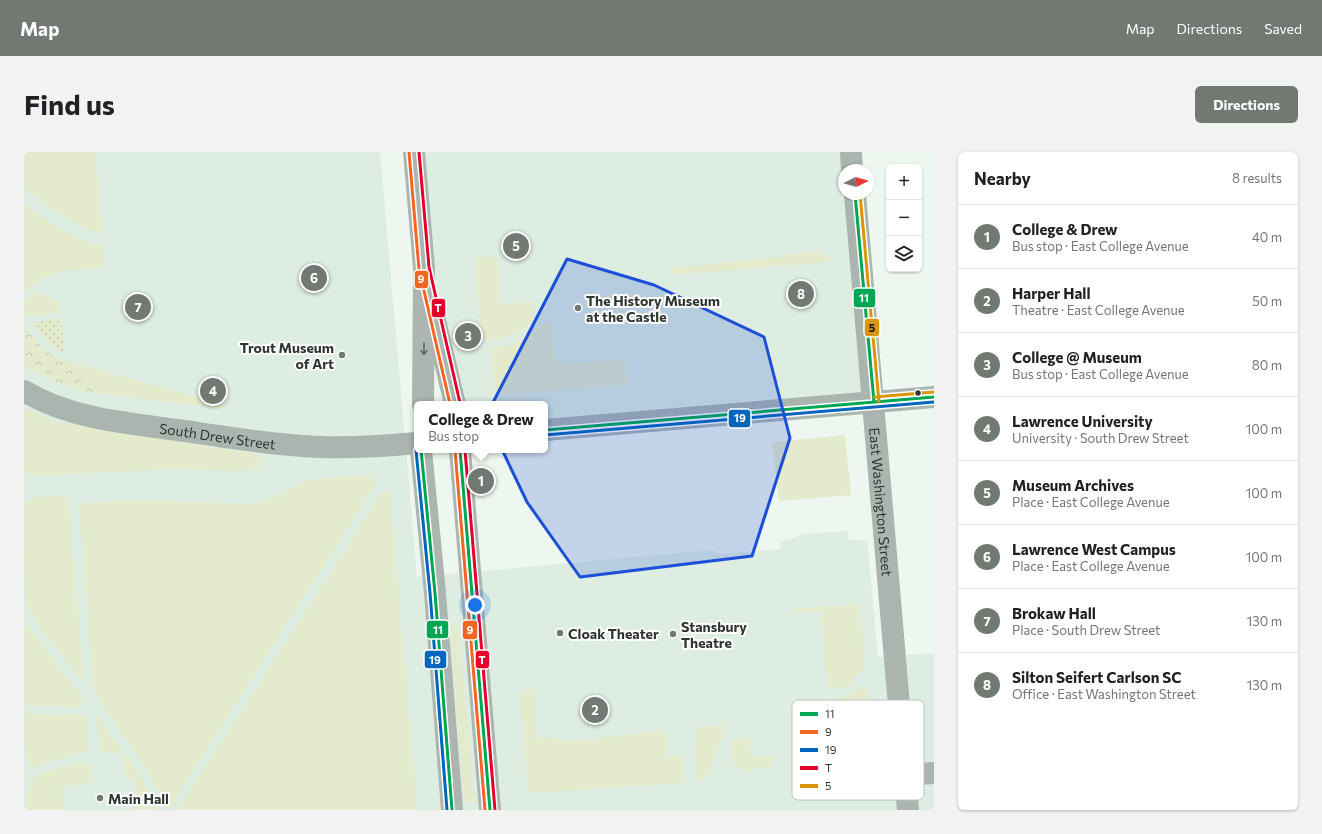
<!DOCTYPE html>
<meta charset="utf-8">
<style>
body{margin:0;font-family:Commissioner,sans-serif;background:#f2f2f2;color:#202124}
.controls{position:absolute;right:12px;top:12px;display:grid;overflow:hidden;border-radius:6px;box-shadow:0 1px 3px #0004}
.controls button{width:36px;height:36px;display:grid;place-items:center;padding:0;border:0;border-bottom:1px solid #e0e0e0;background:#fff;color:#202124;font:20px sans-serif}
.compass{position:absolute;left:814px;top:12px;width:36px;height:36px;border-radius:50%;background:#fff;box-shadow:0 1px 3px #0004;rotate:85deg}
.you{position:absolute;left:451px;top:453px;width:14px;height:14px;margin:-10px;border:3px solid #fff;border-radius:50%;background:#1a73e8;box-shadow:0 0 0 6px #1a73e833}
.badge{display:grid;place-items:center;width:26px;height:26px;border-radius:50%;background:#717972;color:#fff;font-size:13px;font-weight:700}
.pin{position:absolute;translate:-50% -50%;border:2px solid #fff;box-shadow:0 1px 4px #0006}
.popup{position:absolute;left:390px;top:249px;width:134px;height:52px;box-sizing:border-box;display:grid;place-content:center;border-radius:6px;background:#fff;filter:drop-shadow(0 1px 3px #0005);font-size:13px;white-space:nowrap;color:#757577}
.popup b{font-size:15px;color:#202124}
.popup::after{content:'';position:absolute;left:50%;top:100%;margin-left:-8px;border:8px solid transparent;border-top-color:#fff}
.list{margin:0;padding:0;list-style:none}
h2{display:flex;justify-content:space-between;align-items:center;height:52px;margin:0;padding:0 16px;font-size:17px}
h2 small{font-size:13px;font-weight:400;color:#757577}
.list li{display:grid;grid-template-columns:26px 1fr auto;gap:12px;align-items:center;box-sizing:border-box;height:64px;padding:0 16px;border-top:1px solid #e0e0e0}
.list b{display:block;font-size:15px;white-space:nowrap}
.list p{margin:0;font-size:13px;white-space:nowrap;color:#757577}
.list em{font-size:13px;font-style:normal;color:#757577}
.icon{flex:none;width:22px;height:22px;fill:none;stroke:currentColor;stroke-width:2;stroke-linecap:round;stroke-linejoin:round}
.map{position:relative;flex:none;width:910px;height:658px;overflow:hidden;border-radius:6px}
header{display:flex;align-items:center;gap:24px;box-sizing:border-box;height:56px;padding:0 20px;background:#717972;color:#fff}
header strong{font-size:19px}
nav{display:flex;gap:22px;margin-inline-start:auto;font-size:14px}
.intro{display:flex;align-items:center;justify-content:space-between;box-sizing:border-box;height:96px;padding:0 24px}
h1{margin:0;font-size:28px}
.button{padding:10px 18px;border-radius:6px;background:#717972;color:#fff;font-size:14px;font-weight:700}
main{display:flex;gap:24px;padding:0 24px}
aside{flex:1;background:#fff;border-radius:6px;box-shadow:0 1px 3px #0004}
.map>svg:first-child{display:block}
</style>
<header>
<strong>Map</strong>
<nav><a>Map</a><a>Directions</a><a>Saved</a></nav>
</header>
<div class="intro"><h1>Find us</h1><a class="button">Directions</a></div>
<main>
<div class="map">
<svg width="910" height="658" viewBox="0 0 910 658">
<defs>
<pattern id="forest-crowns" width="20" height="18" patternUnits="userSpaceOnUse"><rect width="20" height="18" fill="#e4eacc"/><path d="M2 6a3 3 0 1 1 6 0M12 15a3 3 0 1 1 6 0" fill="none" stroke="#c4c9b0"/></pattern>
<pattern id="garden-dots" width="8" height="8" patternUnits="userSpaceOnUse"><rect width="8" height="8" fill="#e4eacc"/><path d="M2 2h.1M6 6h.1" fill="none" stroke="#c4c9b0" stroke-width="1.8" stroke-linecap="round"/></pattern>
</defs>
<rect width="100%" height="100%" fill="#edf6ef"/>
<path fill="#ddede1" d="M 0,0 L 356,0 L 393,425 L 687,398 L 697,402 L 757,397 L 756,390 L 781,382 L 824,379 L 825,388 L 843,388 L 854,505 L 910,501 L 910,658 L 0,658 Z
M 390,0 L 827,0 L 820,18 L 820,42 L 831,42 L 850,250 L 521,278 L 521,252 L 431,252 L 400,116 Z"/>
<path fill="#e4eacc" d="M 0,0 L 72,0 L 78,83 C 48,71 24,55 0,35 Z
M 0,50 C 24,71 49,88 80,95 L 81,115 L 35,120 L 22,124 L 0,142 Z
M 794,99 L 805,105 L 807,110 L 646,123 L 646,116 L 740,107 Z
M 473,104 L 477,152 L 511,150 L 511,160 L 507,165 L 508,169 C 494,182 481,187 461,188 L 457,184 L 451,106 Z
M 12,139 L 36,150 L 36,160 L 3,165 L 0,160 L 0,150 Z
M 528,169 L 532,212 L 601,208 L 603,232 L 471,243 L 467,196 C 475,194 484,194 492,191 C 505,185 515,172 528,169 Z
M 43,209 L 204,254 L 206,257 L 69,241 L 69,236 C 49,228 55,222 43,209 Z
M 0,256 L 28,269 L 232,302 L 237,307 L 237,314 L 222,319 L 147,317 L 6,324 L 0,316 Z
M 821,283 L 827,343 L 755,349 L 748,290 Z
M 345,323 L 350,328 L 351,333 L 145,657 L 141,656 L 128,626 L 69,537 L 55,352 L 99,348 L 226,352 L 250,347 L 279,330 L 288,328 Z
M 360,338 L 364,338 L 366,342 L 393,658 L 153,658 Z
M 37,344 L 44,348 L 60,530 C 43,509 8,472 2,447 C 0,419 0,382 0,353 L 6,346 Z
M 835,452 L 841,518 L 828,526 L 829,532 L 819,535 L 804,537 L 796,459 L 770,461 L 769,457 Z
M 0,473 L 3,473 L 54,540 L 59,547 L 58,551 L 54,555 L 0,553 Z
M 426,473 L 434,473 L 451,650 L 439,650 Z
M 843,533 L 845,562 L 806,565 L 804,547 L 816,546 Z
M 510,537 L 513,587 L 533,585 L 534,589 L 572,587 L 579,584 L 586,586 L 594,583 L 601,584 L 641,578 L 643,604 L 658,604 L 661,631 L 504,641 L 496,539 Z
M 0,561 L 20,563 L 60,562 L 62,566 L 65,599 L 43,604 L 5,617 L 0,583 Z
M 72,561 L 99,600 L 76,601 Z
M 701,573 L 701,581 L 690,602 L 689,614 L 680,628 L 672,629 L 670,594 L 674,594 L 672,575 Z
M 724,586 L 726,604 L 747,604 L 748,617 L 728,614 L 728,620 L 709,612 L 707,588 Z
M 105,605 C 116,622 125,639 130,658 L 113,658 L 110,627 L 102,627 L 99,605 Z
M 67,610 L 69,631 L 38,634 L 40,658 L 1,658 C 2,649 2,638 7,630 C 16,618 52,612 67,610 Z"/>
<path fill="url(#forest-crowns)" d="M 0,174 C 9,184 19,198 31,205 C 34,207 39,207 43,209 C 56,217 46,227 69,236 L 69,241 C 43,235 21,228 0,213 Z"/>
<path fill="url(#garden-dots)" d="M 37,166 L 40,199 L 34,200 L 7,171 Z"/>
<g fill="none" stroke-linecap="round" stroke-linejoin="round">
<g stroke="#abb5af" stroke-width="22">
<path d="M 827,0 L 828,18"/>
<path id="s1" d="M 831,42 L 884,658"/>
<path id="s2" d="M 0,239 C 47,267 102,271 154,278 C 201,285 249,293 296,295 C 328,296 361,294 393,291"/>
<path d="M 521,278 L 910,245"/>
<path d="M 881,623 L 910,621"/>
</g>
<path stroke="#acb6b1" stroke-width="22" d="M 390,0 L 400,116 L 399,252
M 409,160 L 431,252
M 397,298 L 411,441 L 428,658
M 436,298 L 466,658"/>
<defs>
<path id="bus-1" d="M 831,42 L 850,250
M 521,278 L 910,245
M 397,298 L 411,441 L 428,658
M 436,298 L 466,658"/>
<path id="bus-2" d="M 385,0 L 395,117 L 426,252
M 431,298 L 461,658"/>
<path id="bus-3" d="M 521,283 L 910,250
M 392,298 L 406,441 L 423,658"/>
<path id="bus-4" d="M 395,0 L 405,115 L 436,251
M 441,298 L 471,658"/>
<path id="bus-5" d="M 836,42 L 855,250
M 850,245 L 910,240"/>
</defs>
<use href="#bus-1" stroke="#fff" stroke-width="6"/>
<use href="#bus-2" stroke="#fff" stroke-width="6"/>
<use href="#bus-3" stroke="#fff" stroke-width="6"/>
<use href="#bus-4" stroke="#fff" stroke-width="6"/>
<use href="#bus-5" stroke="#fff" stroke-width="6"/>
<use href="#bus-1" stroke="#00a651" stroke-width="3"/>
<use href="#bus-2" stroke="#f26522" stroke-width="3"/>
<use href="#bus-3" stroke="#0065bd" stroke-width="3"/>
<use href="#bus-4" stroke="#e4002b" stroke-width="3"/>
<use href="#bus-5" stroke="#d99507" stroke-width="3"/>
</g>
<defs><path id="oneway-shaft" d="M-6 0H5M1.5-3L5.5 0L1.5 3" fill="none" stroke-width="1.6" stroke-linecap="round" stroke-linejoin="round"/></defs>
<use stroke="#606963" href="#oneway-shaft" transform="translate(400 197) rotate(90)"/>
<path fill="#1d4ed8" fill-opacity="0.2" stroke="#1d4ed8" stroke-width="3" stroke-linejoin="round" d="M 543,107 L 630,133 L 740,185 L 766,286 L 728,404 L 556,425 L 503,350 L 462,264 Z"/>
<g fill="#717972" stroke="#fff" stroke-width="1.5">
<circle cx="554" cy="156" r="4"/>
<circle cx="318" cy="203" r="4"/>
<circle cx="536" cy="481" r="4"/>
<circle cx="649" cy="482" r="4"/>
<circle cx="76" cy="646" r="4"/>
</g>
<circle fill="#2e352f" stroke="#fff" stroke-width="1.5" cx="894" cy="241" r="3.5"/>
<g text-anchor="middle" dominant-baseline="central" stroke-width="4" stroke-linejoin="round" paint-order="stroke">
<g font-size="14" font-weight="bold" fill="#2e352f" stroke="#fff" text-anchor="start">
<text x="562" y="148">The History Museum<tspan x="562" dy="16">at the Castle</tspan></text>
<text x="310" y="195" text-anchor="end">Trout Museum<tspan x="310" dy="16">of Art</tspan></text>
<text x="657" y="474">Stansbury<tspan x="657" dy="16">Theatre</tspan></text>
<text x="544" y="481">Cloak Theater</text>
<text x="84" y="646">Main Hall</text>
</g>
<g font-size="14" fill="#2e352f" stroke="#fff">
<text stroke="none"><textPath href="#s2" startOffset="200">South Drew Street</textPath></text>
<text stroke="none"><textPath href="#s1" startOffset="309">East Washington Street</textPath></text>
</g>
</g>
<rect x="768" y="548" width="132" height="100" rx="6" fill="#fff" stroke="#c0c2c1" stroke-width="1"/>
<rect x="776" y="560" width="18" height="4" fill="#00a651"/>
<rect x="776" y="578" width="18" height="4" fill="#f26522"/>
<rect x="776" y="596" width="18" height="4" fill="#0065bd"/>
<rect x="776" y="614" width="18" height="4" fill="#e4002b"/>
<rect x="776" y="632" width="18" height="4" fill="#d99507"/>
<g font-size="11" fill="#2e352f">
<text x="801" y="566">11</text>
<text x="801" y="584">9</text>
<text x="801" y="602">19</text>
<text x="801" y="620">T</text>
<text x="801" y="638">5</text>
</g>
<g stroke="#fff" stroke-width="1.5">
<rect x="390" y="118" width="15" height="19" rx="4" fill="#f26522"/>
<rect x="829" y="136" width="23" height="20" rx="4" fill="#00a651"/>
<rect x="407" y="146" width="15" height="20" rx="4" fill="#e4002b"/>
<rect x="840" y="166" width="16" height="19" rx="4" fill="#d99507"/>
<rect x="704" y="257" width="23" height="19" rx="4" fill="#0065bd"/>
<rect x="402" y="468" width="23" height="19" rx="4" fill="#00a651"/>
<rect x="438" y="468" width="16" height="20" rx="4" fill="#f26522"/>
<rect x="400" y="498" width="23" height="19" rx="4" fill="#0065bd"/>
<rect x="451" y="498" width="15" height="19" rx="4" fill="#e4002b"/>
</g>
<g font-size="11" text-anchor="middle" font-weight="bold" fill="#fff">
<text x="397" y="131">9</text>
<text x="840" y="150">11</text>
<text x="414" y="160">T</text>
<text x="716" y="270">19</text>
<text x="414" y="482">11</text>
<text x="446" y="482">9</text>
<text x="411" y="512">19</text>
<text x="458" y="512">T</text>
</g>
<g font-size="11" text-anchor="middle" font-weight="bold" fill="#111">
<text x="848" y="180">5</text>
</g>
</svg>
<div class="controls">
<button>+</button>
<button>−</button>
<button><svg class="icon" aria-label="layers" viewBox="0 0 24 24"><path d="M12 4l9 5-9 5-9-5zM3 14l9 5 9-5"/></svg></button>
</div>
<svg class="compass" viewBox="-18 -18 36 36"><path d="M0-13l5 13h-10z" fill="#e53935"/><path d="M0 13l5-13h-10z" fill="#757577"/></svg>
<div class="you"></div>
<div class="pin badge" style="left:457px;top:329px">1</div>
<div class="popup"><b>College &amp; Drew</b>Bus stop</div>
<div class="pin badge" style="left:571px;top:558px">2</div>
<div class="pin badge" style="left:444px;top:184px">3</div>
<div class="pin badge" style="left:189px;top:239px">4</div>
<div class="pin badge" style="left:492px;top:94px">5</div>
<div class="pin badge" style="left:290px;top:126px">6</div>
<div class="pin badge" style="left:114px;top:155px">7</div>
<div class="pin badge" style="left:777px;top:142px">8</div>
</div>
<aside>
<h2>Nearby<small>8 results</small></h2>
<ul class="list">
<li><span class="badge">1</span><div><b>College &amp; Drew</b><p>Bus stop · East College Avenue</p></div><em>40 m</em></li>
<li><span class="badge">2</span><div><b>Harper Hall</b><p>Theatre · East College Avenue</p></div><em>50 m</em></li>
<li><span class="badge">3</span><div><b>College @ Museum</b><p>Bus stop · East College Avenue</p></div><em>80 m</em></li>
<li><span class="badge">4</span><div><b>Lawrence University</b><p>University · South Drew Street</p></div><em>100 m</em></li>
<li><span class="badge">5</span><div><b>Museum Archives</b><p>Place · East College Avenue</p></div><em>100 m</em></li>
<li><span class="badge">6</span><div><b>Lawrence West Campus</b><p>Place · East College Avenue</p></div><em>100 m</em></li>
<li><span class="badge">7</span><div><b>Brokaw Hall</b><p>Place · South Drew Street</p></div><em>130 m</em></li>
<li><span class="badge">8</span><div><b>Silton Seifert Carlson SC</b><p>Office · East Washington Street</p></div><em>130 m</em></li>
</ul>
</aside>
</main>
